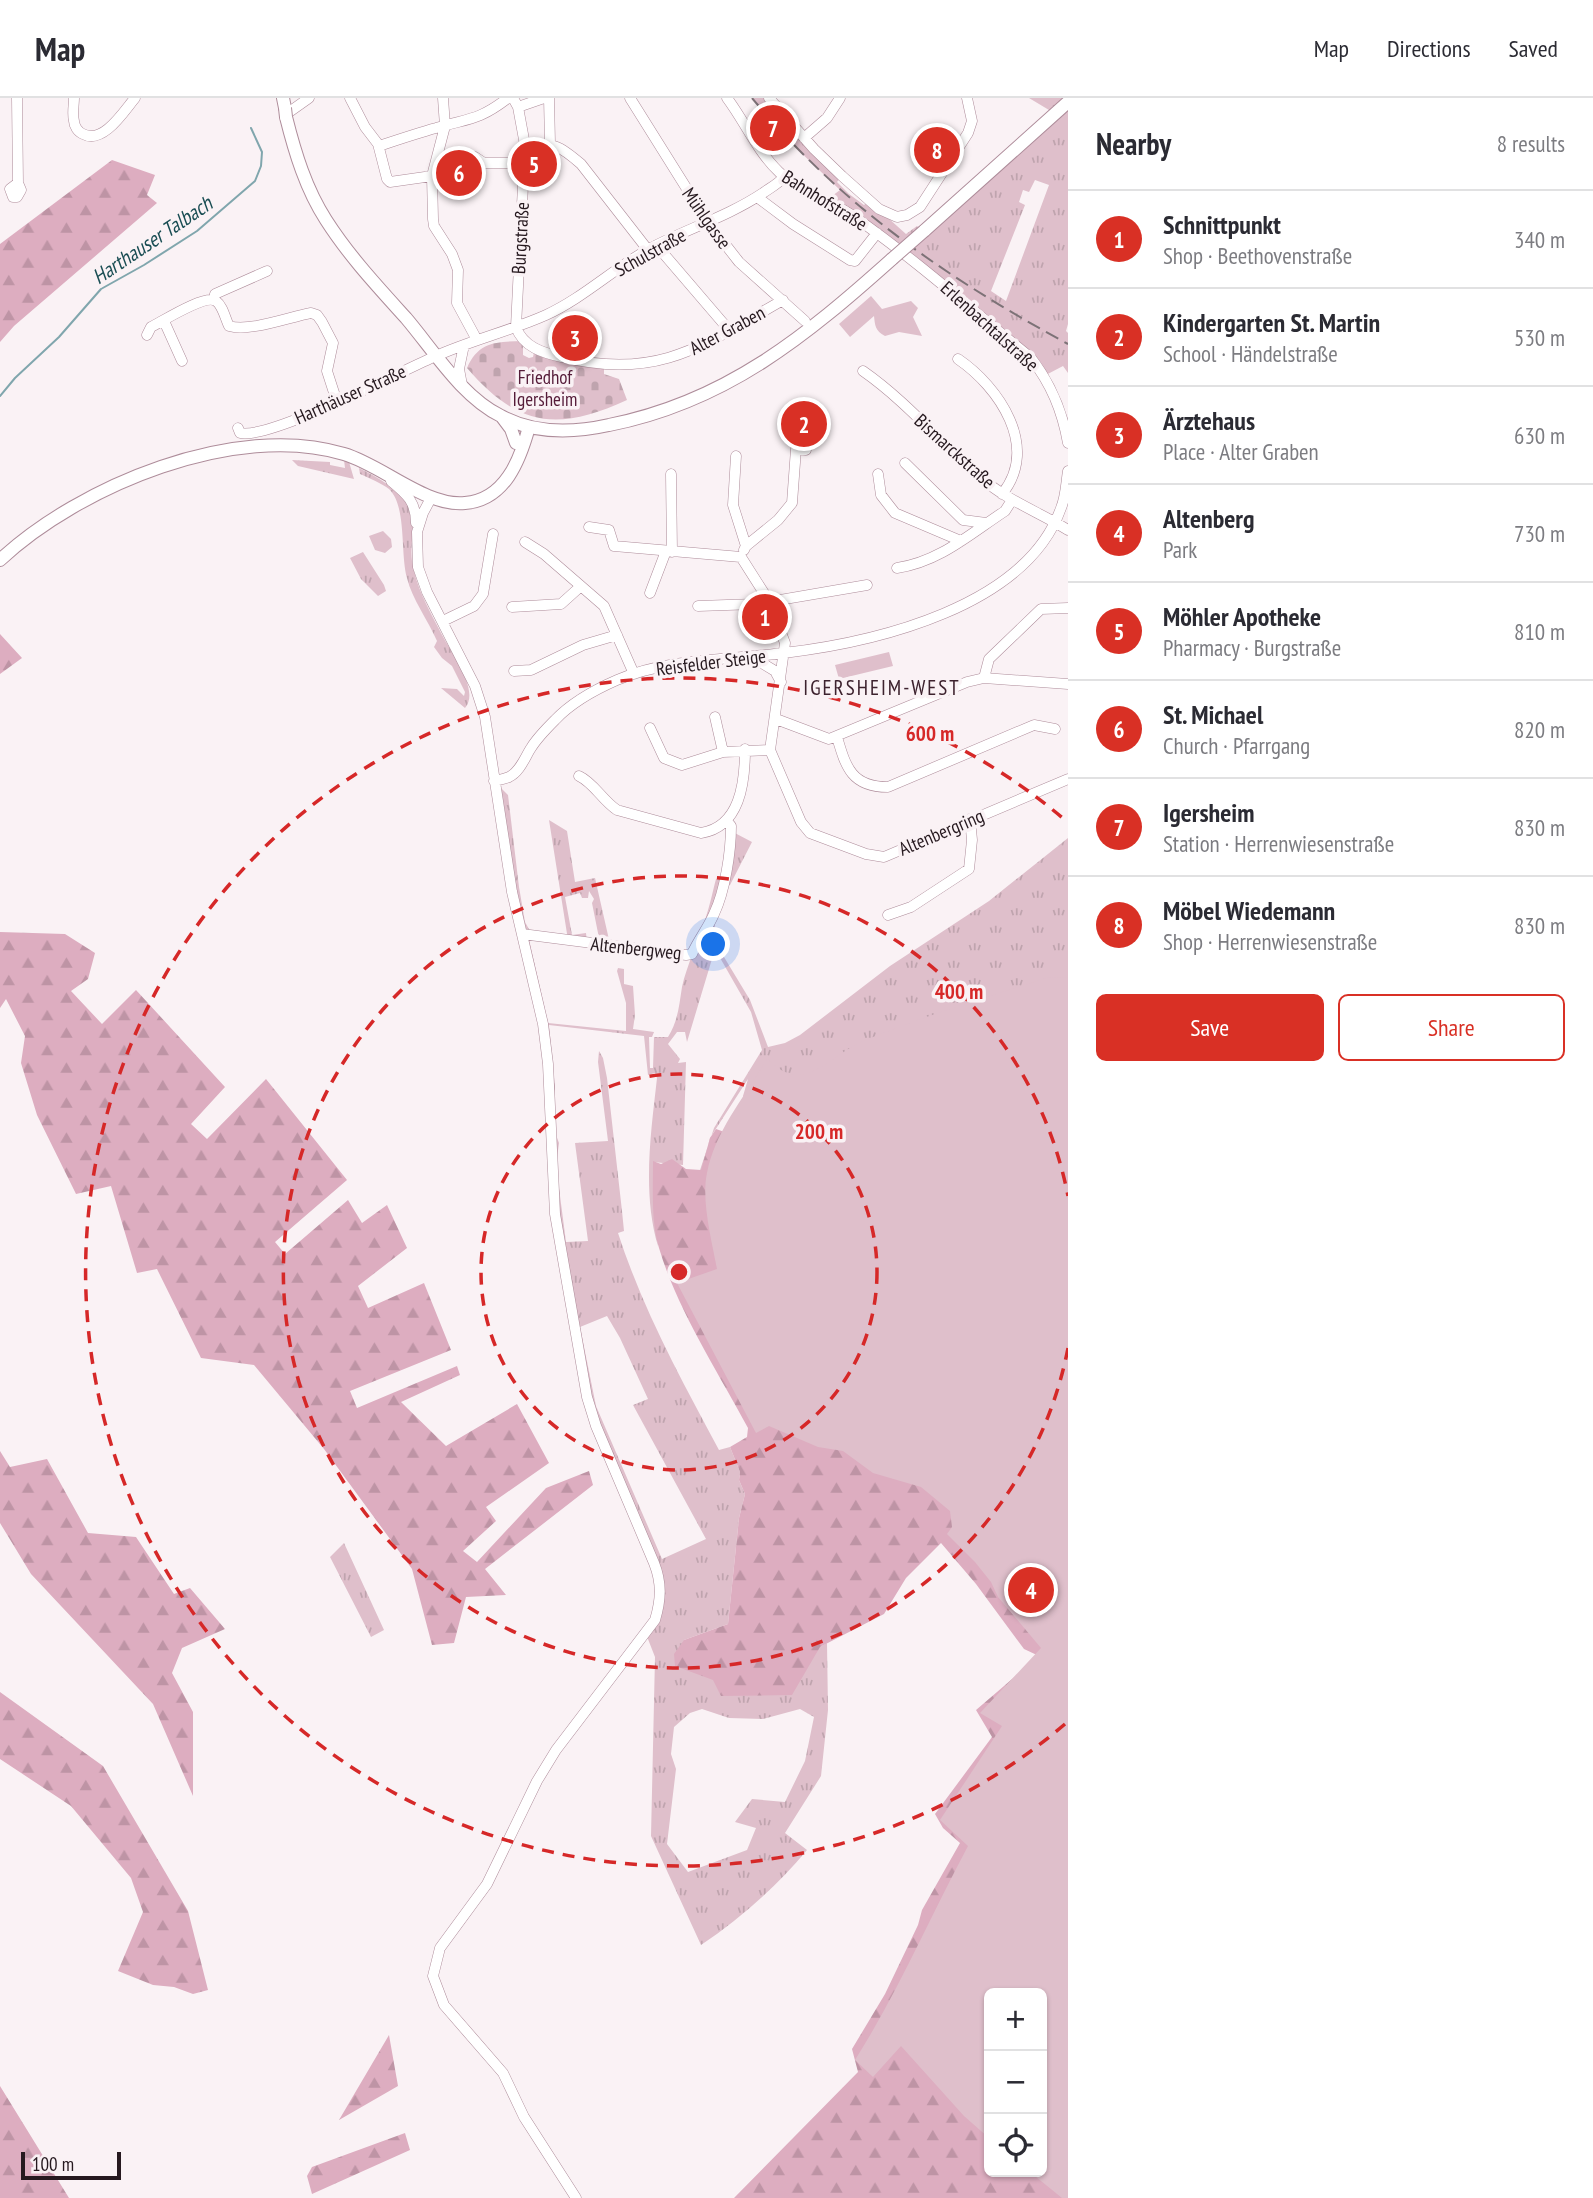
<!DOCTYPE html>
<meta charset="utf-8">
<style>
body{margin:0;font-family:"PT Sans Narrow",sans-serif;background:#f2f2f3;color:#2b2b33}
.controls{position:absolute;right:21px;bottom:21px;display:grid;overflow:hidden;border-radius:10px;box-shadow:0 2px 5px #0004}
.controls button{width:63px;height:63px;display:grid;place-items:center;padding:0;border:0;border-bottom:2px solid #e1e1e2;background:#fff;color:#2b2b33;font:35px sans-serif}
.scale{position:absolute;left:21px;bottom:18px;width:100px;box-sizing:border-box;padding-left:7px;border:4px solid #26191f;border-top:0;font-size:19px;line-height:24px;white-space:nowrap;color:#26191f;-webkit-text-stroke:5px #faf2f5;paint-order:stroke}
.you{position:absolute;left:714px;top:847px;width:24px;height:24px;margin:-18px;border:5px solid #fff;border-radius:50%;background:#1a73e8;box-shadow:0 0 0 10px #1a73e833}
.badge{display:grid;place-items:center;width:46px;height:46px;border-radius:50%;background:#d93025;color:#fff;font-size:23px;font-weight:700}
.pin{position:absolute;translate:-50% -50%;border:4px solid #fff;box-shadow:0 2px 7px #0006}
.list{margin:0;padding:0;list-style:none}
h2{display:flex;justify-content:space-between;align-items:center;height:91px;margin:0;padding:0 28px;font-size:30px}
h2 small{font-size:23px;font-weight:400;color:#7c7c81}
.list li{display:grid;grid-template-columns:46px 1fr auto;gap:21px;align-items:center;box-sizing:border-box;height:98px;padding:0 28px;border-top:2px solid #e1e1e2}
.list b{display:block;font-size:26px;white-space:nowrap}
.list p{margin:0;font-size:23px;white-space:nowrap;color:#7c7c81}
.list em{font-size:23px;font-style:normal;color:#7c7c81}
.actions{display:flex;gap:14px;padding:21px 28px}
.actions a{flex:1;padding:16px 0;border:2px solid #d93025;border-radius:10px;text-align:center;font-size:24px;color:#d93025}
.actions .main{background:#d93025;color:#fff}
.icon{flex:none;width:38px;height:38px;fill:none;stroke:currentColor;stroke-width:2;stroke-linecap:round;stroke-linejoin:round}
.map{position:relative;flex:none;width:1068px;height:2100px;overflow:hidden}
header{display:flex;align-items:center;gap:42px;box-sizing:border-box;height:98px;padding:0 35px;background:#fff;border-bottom:2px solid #e1e1e2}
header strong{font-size:33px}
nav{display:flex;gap:38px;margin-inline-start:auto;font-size:24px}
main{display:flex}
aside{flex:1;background:#fff}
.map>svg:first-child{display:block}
</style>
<header>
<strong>Map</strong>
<nav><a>Map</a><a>Directions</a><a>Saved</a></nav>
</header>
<main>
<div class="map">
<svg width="1068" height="2100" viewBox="0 0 1068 2100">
<defs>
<pattern id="grass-tufts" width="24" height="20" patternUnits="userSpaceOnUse" patternTransform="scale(1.75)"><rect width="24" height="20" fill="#dfbfcb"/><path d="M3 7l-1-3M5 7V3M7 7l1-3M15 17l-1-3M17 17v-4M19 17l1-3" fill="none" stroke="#bfa4ae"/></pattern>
<pattern id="forest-firs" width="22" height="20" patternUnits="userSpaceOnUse" patternTransform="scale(1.75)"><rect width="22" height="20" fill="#ddadc0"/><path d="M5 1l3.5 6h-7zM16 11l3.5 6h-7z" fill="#be94a5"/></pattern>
<pattern id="cemetery-stones" width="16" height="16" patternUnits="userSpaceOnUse" patternTransform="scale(1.75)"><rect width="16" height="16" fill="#dfbfcb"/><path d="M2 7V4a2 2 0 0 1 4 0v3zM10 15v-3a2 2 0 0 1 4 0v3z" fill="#bfa4ae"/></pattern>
</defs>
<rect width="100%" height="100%" fill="#faf2f5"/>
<path fill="url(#grass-tufts)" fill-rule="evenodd" d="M 752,0 L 769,0 L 842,78 L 837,84 L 849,96 L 864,107 L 869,103 L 906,136 L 917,128 L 923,133 L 1059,18 L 1029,0 L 1065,0 L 1068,2 L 1068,226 L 1066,233 L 1068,235 L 1068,275 L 1063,268 L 1044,278 L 863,124 L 856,114 L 833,100 L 832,98 L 840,92 L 794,48 ZM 1035,82 L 1049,87 L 1006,203 L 991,193 L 1025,107 L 1019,104 L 1023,92 L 1029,94 Z
M 347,357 L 354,381 L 298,368 L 292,362 L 330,364 L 330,367 L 345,370 L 344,362 Z
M 359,370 C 377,379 405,394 411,414 C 415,429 410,448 412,463 C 416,489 428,510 440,533 C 449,552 481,592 465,610 L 441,590 L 457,591 L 464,598 L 465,594 L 452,568 L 442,560 L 434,549 L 437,543 C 428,522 412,501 407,480 C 400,455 407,408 389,391 C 381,385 369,380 360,376 Z
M 383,433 L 391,441 L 392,449 L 385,455 L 375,452 L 369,438 Z
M 363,454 L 384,487 L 386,493 L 378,498 L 361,481 L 350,460 Z
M 494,683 L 508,697 L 519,789 L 525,824 L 530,833 L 568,842 L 549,722 L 567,733 L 575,784 L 595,780 L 610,846 L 684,854 C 703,846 711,799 716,781 L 722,782 L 731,733 L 752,744 L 730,787 L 721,790 L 713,818 L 717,839 L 724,859 L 750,902 L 768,949 L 785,945 L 800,937 L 890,868 L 989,803 L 1068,740 L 1068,1076 L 745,1001 L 743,998 L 748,981 L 710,1040 L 702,1072 L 700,1072 L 714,1030 L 762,952 L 751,914 L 715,851 L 687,944 L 685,934 L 677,934 L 668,946 L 680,961 L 678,965 L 686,964 L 683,1067 L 653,1064 L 653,1091 L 658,1148 C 642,1095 651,1034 657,980 L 655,975 L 648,977 L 644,938 L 549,927 L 555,990 L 555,1034 L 559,1045 L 556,1067 L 566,1144 L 588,1143 L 575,1045 L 608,1043 L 598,964 L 599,953 L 603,960 L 607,980 L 622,1113 L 624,1133 L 618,1135 C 643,1212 681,1281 719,1352 L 730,1349 L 740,1374 L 739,1382 L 745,1396 L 739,1420 L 728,1526 L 684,1542 L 820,1549 L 827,1545 L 828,1612 L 821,1678 L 785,1735 L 807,1752 C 776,1789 741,1820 701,1847 L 651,1738 L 655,1559 L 646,1536 L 660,1488 L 596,1328 L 562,1161 L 548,966 ZM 589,793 L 594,801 L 592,805 L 599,840 L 602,847 L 692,856 C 689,867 684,878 682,889 C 679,908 678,923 668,939 L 654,939 L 653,970 L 650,970 L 649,939 L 652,939 L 654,934 L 633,931 L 635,917 L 633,888 L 624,886 L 624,871 L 618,870 L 617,873 L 626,905 L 626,933 L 548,925 L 528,837 L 587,845 L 586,835 L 572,837 L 565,799 L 580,795 L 582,800 L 588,800 ZM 607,1218 L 620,1240 L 648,1301 L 633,1307 L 706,1441 L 662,1461 L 596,1308 L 580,1229 ZM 702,1611 L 729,1620 L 763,1621 L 800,1611 L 814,1619 L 805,1663 L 785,1704 L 752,1701 L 735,1724 L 756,1730 L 747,1752 L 688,1774 L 667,1746 L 676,1671 L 671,1656 L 674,1629 L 690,1615 Z
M 344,1445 L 384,1532 L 371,1539 L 330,1459 Z"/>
<path fill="url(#forest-firs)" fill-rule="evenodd" d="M 112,62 L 155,77 L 147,97 L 157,105 L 14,228 L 0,244 L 0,146 Z
M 0,536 L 22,560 L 0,576 Z
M 0,834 L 65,836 L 95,855 L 88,881 L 71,893 L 102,926 L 136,892 L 225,989 L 191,1026 L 207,1041 L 266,981 L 347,1082 L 275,1144 L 285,1156 L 348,1102 L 362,1125 L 387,1107 L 407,1150 L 358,1188 L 368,1210 L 424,1185 L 451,1252 L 350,1293 L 357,1310 L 457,1268 L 460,1277 L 401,1304 L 446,1348 L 517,1306 L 549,1365 L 486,1409 L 496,1423 L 463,1453 L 477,1464 L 546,1390 L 589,1373 L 593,1387 L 485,1471 L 506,1497 L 466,1499 L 454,1545 L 432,1547 L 412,1471 L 324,1351 L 254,1267 L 201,1260 L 157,1171 L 137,1175 L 111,1088 L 76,1096 L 37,1017 L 21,965 L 25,938 L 6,901 L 0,910 Z
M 716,1031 L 733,1037 L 1019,1089 L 1068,2100 L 734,2100 L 858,1974 L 852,1951 L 885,1896 L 918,1827 L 922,1812 L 960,1745 L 943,1730 L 935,1716 L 992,1639 L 976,1612 L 1039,1558 L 1024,1551 L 976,1486 L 941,1445 L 906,1480 L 884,1516 L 820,1549 L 792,1597 L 721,1598 L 713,1582 L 675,1568 L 674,1556 L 684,1542 L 728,1526 L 739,1420 L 745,1396 L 739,1382 L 740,1374 L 730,1349 L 747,1339 L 748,1330 C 718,1274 677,1211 659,1150 C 651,1124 653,1091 653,1063 L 661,1066 L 672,1061 L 686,1071 L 701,1072 L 710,1040 ZM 989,1895 L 1042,1895 L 1042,2074 L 989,2074 Z
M 0,1353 L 10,1369 L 47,1361 L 88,1435 L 136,1439 L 174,1496 L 190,1490 L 225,1531 L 182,1550 L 172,1575 L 193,1614 L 193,1698 L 153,1606 L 31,1476 L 0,1425 Z
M 0,1594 L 103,1668 L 188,1813 L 208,1892 L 193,1896 L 174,1889 L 153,1887 L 118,1873 L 143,1814 L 131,1780 L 71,1708 L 0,1661 Z
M 389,1937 L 398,1988 L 339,2022 Z
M 0,1988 L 69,2100 L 0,2100 Z
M 405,2035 L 410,2052 L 312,2096 L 307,2078 L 312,2069 Z"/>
<path fill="url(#cemetery-stones)" d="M 523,243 L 523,257 L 529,260 L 533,259 L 535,250 L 577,267 L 604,270 L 604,276 L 619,281 L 627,302 C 557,334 518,329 467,270 C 479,243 496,244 523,243 Z"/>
<path fill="#dfbfcb" d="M 871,198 L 882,211 L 911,203 L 918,210 L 913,219 L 922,238 L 899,234 L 885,238 C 875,233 875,227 874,218 L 850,239 L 839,226 Z
M 889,554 L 893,568 L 839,581 L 835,567 Z
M 1050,879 L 1068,880 L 1068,2100 L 1062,2100 L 1030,2074 L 1042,2074 L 1042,1895 L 989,1895 L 989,2040 L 964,2018 L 901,1948 L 873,1979 L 855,1962 C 898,1894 930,1819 968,1748 L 940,1722 L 1002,1628 L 980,1615 L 1041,1550 L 998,1499 L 991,1484 L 975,1464 L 947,1436 L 952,1429 L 950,1413 L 921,1389 L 873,1375 L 843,1353 L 818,1349 L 769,1328 L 756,1335 L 677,1185 L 717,1171 C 712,1144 701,1103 707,1075 C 715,1033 746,997 767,961 C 776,969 787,978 800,977 C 823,974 840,953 861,944 C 923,918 986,899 1050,879 Z"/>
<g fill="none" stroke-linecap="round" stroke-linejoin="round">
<path stroke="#80a6ad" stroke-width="2" d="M 0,298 L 15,280 L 59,239 L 101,191 L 144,167 L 197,133 L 255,83 L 261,68 L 262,54 L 251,30"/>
<defs>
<path id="minor" d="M 17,0 L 18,85 L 21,92 L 17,99 L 13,99 L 10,91 L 18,85
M 74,0 C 74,7 72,16 74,23 C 74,28 78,34 83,36 C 103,47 124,13 135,0
M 350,0 L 365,29 L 378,46 L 387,81 L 390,84 L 432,78
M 443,0 L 445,28 L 432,78 L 433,121 L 434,128 L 452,156 L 458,172 L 457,205 L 477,242
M 513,0 L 518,9 L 525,47 L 516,229 C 523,249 543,255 562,259 C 658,283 704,247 783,202
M 549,0 L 550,45
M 630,0 L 707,123 L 739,164 L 805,223
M 727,0 C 745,24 757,53 779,74 C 800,95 833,103 856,120 C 917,163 973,213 1031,260 C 1051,286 1062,312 1068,345
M 769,0 L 814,51 L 842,78 L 879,111 L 897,119 L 907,117 L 920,109 L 968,35 L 972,23 L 967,0
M 518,9 L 544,0
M 285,17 L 309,0
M 804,40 L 827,20 L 840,0
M 378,46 L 382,47 C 400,41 418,35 436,30 C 469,20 478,23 508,0
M 525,47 C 555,45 559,47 581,66 L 648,152
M 438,58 L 475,59 L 484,65 L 524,65
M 757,99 L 793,126 L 850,162 L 855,163 L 877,135
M 657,148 L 729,232
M 214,202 L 215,196 L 267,173
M 164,223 L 182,263
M 147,237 L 151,229 C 163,223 205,196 216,203 C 223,208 225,220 229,228 C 250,234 289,219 311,215 L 317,217 L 322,224 L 333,245 L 327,273 L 337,304
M 958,261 C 999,289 1040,349 1002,396
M 863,273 C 906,303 940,344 980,379 C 1006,402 1039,414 1068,432
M 462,287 L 459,271 L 464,247
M 238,330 L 240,335 C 270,342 401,273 436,258 C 472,242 510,233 546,217 C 583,200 613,171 649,151 C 686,131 727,119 763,95 C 770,90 778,86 784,79
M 736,358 L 733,407 L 746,448 L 744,452
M 905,365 L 963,422 L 986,425
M 671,376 L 672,454
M 878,376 L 881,397 L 895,415 L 961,443
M 391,383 C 407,396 416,404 416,425
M 431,400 L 423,415 L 417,434 L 418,469 L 427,494 L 475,588 L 485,619 L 512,794 L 543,926 L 548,966 L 555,1116 L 587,1299 L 596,1328 L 654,1465 C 662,1485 661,1502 655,1522 L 556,1652 L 537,1683 L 487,1786 L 440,1850 L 433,1878 L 444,1907 L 503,1975 L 524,2019 L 576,2100
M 589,429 L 609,432 L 614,448 L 741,459 L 769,503 L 785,545 L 770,652 L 801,724 L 810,735 L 866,756 L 884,759 L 1068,681
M 525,444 L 544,456 L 604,508 L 634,576
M 746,448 L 778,422 L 792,405 L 796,351 L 806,352
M 897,470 C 939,464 970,436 1005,413 L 1012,402
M 650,495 L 666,453
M 698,508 L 756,506 L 867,487
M 512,509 L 561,506 L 581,488
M 443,523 L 474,508 L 483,496 L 493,436
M 752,559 L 775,573 L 781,584
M 514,573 L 531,572 L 583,547 L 617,537
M 984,580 L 989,561 L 1041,511 L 1068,510
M 715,619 L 723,654
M 776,621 L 829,641 L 967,584 L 984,580 L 1068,586
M 650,630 L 664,660 L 682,667 L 723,654 L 770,652
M 837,639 C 846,670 852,689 888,689 L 1034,627 L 1055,631
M 579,678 C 594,685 602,702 617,712 L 701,735 C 740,729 745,685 745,651
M 494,683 C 498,682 505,681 509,679 C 520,674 525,659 531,650 C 537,640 547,630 555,622 C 572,604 594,592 617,582 C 668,560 729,562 784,555 C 876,544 1026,509 1061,410 C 1066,398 1066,385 1068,373
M 888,817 L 911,809 L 969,771 L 972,742 L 970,721
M 522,836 L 686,857 L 692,856 C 698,842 708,830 714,816 C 725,793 731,754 731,728 L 727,723"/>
<path id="major" d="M 283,0 L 285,10
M 286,19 C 295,55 306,91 326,122 C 349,158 378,189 406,220 C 434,253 462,299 501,318 C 534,336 573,335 609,327 C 726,304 806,238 892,161
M 924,133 L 1068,4
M 502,319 L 511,331 L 516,345
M 0,462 C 79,388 236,323 344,356 C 382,367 426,409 465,405 C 505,402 520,362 529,329"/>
</defs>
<use href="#minor" stroke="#ae8c9a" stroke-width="11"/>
<use href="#major" stroke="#ae8c9a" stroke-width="14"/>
<use href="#minor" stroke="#fff" stroke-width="10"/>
<use href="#major" stroke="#fff" stroke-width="12"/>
<path stroke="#7d7277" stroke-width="2" stroke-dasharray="14 7" stroke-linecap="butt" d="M 752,0 C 842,108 945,179 1068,246"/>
<defs>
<path id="major-bridge" d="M 285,10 L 286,19
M 892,161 L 924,133"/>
</defs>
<use href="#major-bridge" stroke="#ae8c9a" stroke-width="14" stroke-linecap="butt"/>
<use href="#major-bridge" stroke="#fff" stroke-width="12"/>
</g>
<g fill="none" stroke="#d62828" stroke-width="3.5" stroke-dasharray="12 9">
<circle cx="679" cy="1174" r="198"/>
<path d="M1068 1250A396 396 0 1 1 1068 1098"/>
<path d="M1065 1626A594 594 0 1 1 1065 722"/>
</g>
<g text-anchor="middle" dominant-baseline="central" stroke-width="7" stroke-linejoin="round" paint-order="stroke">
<g font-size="19" fill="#26191f" stroke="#faf2f5">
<text transform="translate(825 102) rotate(32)">Bahnhofstraße</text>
<text transform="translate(707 120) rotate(55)">Mühlgasse</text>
<text transform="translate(520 140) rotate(-87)">Burgstraße</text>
<text transform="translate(650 154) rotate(-29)">Schulstraße</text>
<text transform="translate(990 228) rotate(42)">Erlenbachtalstraße</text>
<text transform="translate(727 232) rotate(-28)">Alter Graben</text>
<text transform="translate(350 296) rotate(-24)">Harthäuser Straße</text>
<text transform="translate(955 353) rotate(42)">Bismarckstraße</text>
<text transform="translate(711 564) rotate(-7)">Reisfelder Steige</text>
<text transform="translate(941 734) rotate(-23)">Altenbergring</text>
<text transform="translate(636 850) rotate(6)">Altenbergweg</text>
</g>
<g font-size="19" fill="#551c39" stroke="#faf2f5">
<text x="545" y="279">Friedhof<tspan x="545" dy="22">Igersheim</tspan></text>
</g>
<g font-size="21" font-style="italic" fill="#194d53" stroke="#faf2f5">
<text transform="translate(152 142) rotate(-34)">Harthauser Talbach</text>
</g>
<g font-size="21" letter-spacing="2" fill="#3d222e" stroke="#faf2f5">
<text x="882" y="589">IGERSHEIM-WEST</text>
</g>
</g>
<circle cx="679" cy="1174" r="10" fill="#d62828" stroke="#faf2f5" stroke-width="3.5"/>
<g font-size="21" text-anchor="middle" font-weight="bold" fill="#d62828" stroke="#faf2f5" stroke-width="7" stroke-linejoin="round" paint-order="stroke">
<text x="930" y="643">600 m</text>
<text x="959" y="901">400 m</text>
<text x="819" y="1041">200 m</text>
</g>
</svg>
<div class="controls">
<button>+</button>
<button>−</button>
<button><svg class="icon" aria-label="locate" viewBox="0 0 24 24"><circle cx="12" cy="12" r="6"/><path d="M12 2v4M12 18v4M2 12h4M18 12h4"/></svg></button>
</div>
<div class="scale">100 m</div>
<div class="you"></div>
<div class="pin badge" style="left:765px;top:519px">1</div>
<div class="pin badge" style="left:804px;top:326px">2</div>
<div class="pin badge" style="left:575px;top:240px">3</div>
<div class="pin badge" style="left:1031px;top:1492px">4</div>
<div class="pin badge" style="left:534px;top:66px">5</div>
<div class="pin badge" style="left:459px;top:75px">6</div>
<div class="pin badge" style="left:773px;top:30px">7</div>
<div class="pin badge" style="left:937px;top:52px">8</div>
</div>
<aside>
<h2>Nearby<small>8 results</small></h2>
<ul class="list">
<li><span class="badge">1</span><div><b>Schnittpunkt</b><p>Shop · Beethovenstraße</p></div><em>340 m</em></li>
<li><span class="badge">2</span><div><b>Kindergarten St. Martin</b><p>School · Händelstraße</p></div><em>530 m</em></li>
<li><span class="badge">3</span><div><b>Ärztehaus</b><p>Place · Alter Graben</p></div><em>630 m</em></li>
<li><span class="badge">4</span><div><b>Altenberg</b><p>Park</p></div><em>730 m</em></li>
<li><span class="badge">5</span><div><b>Möhler Apotheke</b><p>Pharmacy · Burgstraße</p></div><em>810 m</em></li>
<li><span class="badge">6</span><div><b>St. Michael</b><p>Church · Pfarrgang</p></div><em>820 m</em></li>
<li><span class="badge">7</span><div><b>Igersheim</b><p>Station · Herrenwiesenstraße</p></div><em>830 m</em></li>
<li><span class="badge">8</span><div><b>Möbel Wiedemann</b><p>Shop · Herrenwiesenstraße</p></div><em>830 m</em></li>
</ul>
<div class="actions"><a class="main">Save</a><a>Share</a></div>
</aside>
</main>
